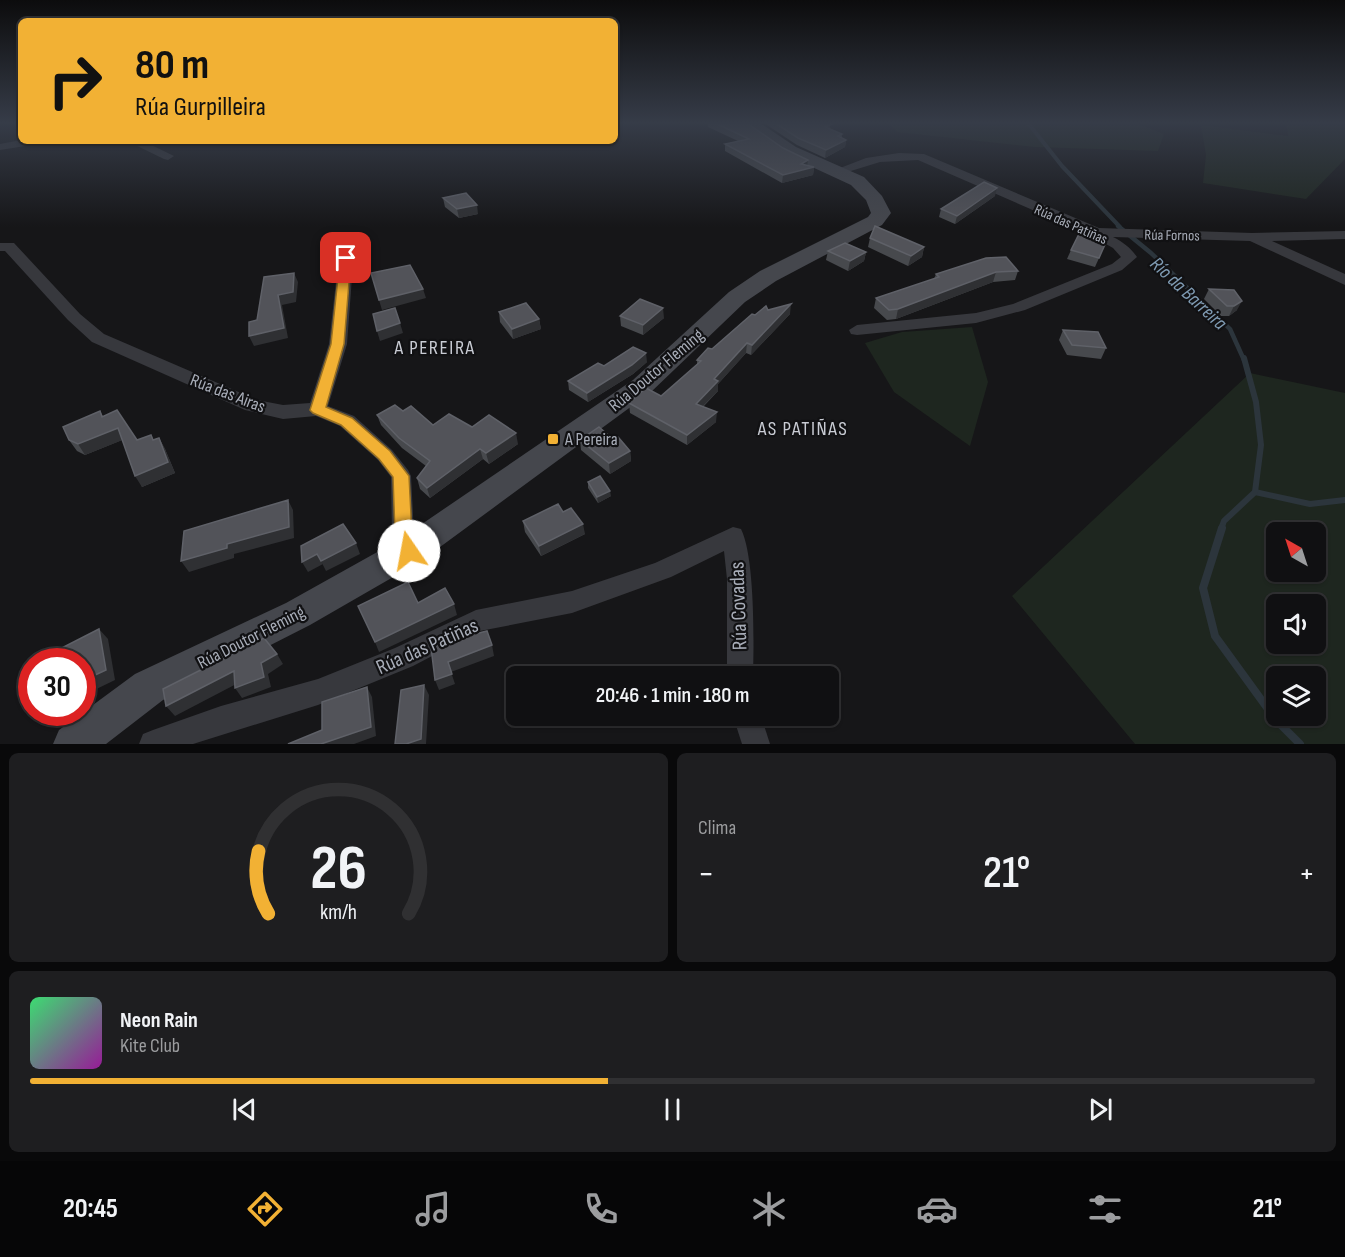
<!DOCTYPE html>
<html lang="es">
<meta charset="utf-8">
<style>
body{margin:0;font-family:"Sofia Sans Condensed",sans-serif;background:#1e1e20;color:#f1f3f6;height:100vh;display:flex;flex-direction:column;font-size:22px;white-space:nowrap}
*{box-sizing:border-box;margin:0}
p{font-size:20px;color:#9c9d9f}
.icon{flex:none;width:33px;height:33px;fill:none;stroke:currentColor;stroke-width:2;stroke-linecap:round;stroke-linejoin:round}
.map{position:relative;height:744px;overflow:hidden}
.details{display:flex;flex-direction:column;gap:9px;padding:9px;background:#09090a;flex:1}
.details>*{flex:none}
.banner{position:absolute;left:18px;top:18px;width:600px;height:126px;border-radius:9px;box-shadow:0 2px 4px #0004,0 0 0 2px #303032;background:#f2b134;color:#111;overflow:hidden}
.needle{width:39px;rotate:321deg}
.buttons{position:absolute;left:1266px;top:522px;display:grid;gap:12px}
.buttons a{display:grid;place-items:center;width:60px;height:60px;border-radius:9px;background:#101012;box-shadow:0 2px 4px #0004,0 0 0 2px #303032;font-size:30px}
.speed{position:absolute;left:18px;top:648px;display:flex;gap:12px;font-size:30px;font-weight:700;text-align:center}
.speed>*{display:grid;place-content:center;width:78px;height:78px;border-radius:50%;background:#101012;box-shadow:0 2px 4px #0004,0 0 0 2px #303032;line-height:1}
.speed .limit{border:9px solid #d22;background:#fff;color:#111}
.pin{position:absolute;display:grid;place-items:center;width:51px;height:51px;color:#fff;margin:-26px;border-radius:12px;box-shadow:0 3px 9px #0006}
.me{position:absolute;width:66px;margin:-33px;rotate:348deg;stroke-linejoin:round;filter:drop-shadow(0 0 4px #0008)}
.turn{display:flex;align-items:center;gap:21px;height:126px;padding:0 18px;font-size:27px}
.turn .icon{width:78px;height:78px;stroke-width:2.5}
.turn b{display:block;font-size:42px;line-height:51px}
.big{font-size:45px;font-weight:600;line-height:1.1}
.details .card{flex:1;display:flex;flex-direction:column;justify-content:center;gap:9px;min-width:0;padding:0 21px;border-radius:9px;background:#1e1e20}
.details .dial{align-items:center;gap:0}
.dial svg{height:156px;overflow:visible;fill:none;stroke:#303032;stroke-width:7;stroke-linecap:round;text-anchor:middle}
.dial text{fill:#f1f3f6;stroke:none}
.song{display:flex;align-items:center;gap:18px}
.cover{width:72px;height:72px;border-radius:9px;background:linear-gradient(135deg,hsl(140 70% 55%),hsl(300 70% 35%))}
.played{height:6px;border-radius:3px;background:linear-gradient(90deg,#f2b134 45%,#303032 45%)}
.keys{display:flex;justify-content:space-around;direction:ltr}
.heat{display:flex;justify-content:space-between;align-items:center;font-size:33px;direction:ltr}
.details .tiles{flex:1;display:grid;gap:9px;grid-template-columns:1fr 1fr}
.card:last-child{grid-column:span 2}
.trip{position:absolute;left:506px;top:666px;width:333px;height:60px;border-radius:9px;background:#101012;box-shadow:0 2px 4px #0004,0 0 0 2px #303032;font-weight:600;line-height:60px;text-align:center}
.tab-bar{display:flex;height:96px;justify-content:space-around;align-items:center;background:#060607;color:#9c9d9f}
.tab-bar .icon{width:42px;height:42px}
.tab-bar .active{color:#f2b134}
.tab-bar b{font-size:27px;color:#f1f3f6}
.map>svg:first-child{display:block}
.green{fill:#1e261f;fill-rule:evenodd}
.lines{fill:none;stroke-linecap:round;stroke-linejoin:round}
.stream-far3{stroke:#2c353c;stroke-width:4}
.stream-far2{stroke:#2c353c;stroke-width:4.5}
.stream-far1{stroke:#2c353c;stroke-width:6}
.stream{stroke:#2c353c;stroke-width:8}
.minor{fill:#37383d;fill-rule:evenodd}
.secondary{fill:#45474d;fill-rule:evenodd}
.wall{fill:#47494d}
.shaded-wall{fill:#2f3033}
.building{fill:#525359;stroke:#5f6168;stroke-width:1.5}
.route{fill:#f2b134;stroke:#9d7322;stroke-width:1.5}
.poi-dot{fill:#f2b134;stroke:#111113;stroke-width:2}
.labels{text-anchor:middle;stroke-width:4.5;stroke-linejoin:round;paint-order:stroke}
.far-street-label{font-size:15px;fill:#a8adb8;stroke:#111113}
.street-label{font-size:18px;fill:#a8adb8;stroke:#111113}
.poi-label{font-size:18px;fill:#a8adb8;stroke:#111113;text-anchor:start}
.water-label{font-size:20px;font-style:italic;fill:#7f9bb3;stroke:#111113}
.neighbourhood-label{font-size:20px;letter-spacing:1.5px;fill:#c9ccd4;stroke:#111113}
.near-street-label{font-size:21px;fill:#a8adb8;stroke:#111113}
</style>
<div class="map">
<svg width="1345" height="744" viewBox="0 0 1345 744">
<rect width="100%" height="100%" fill="#161618"/>
<g class="green">
<path d="M889,123H1136L1164,134L1158,151L1035,147L897,132Z"/>
<path d="M1286,123H1345V159L1306,199L1203,183L1206,155L1201,125L1288,136Z"/>
<path d="M972,327L988,382L970,446L894,392L865,343L902,332Z"/>
<path d="M1250,373L1345,393V744H1135L1012,596ZM1276,532H1316V572H1276ZM1276,604H1316V644H1276ZM1276,676H1316V716H1276Z"/>
</g>
<g class="lines">
<path class="stream-far3" d="M1028,123L1062,166L1120,227"/>
<path class="stream-far2" d="M1118,226L1151,253L1230,329L1244,360"/>
<g class="stream-far1">
<path d="M1255,492L1310,504L1345,500"/>
<path d="M1221,529L1224,521L1255,492L1261,445L1256,402L1244,358"/>
</g>
<path class="stream" d="M1222,528L1203,588L1215,636L1276,720L1300,744"/>
<g class="minor">
<path d="M21,140L44,141L38,144L0,150V144Z"/>
<path d="M127,141H143L174,156L168,160L164,159Z"/>
<path d="M899,153L924,154L1099,228L1252,233L1345,231V239L1272,241L1345,274V285L1250,241L1113,237C1123,242 1131,248 1137,257L1122,270L1025,310L976,323L857,335L851,334L849,330L857,325L976,313L1013,304L1112,264L1121,257L1113,248L1088,234L918,160L880,162L841,174L835,170L866,158Z"/>
<path d="M348,233L355,237L347,344L328,406L354,416L392,450L408,470L411,476L414,534L421,551L417,558L409,561L401,558L392,534L391,477L378,460L340,426L316,416L283,419L245,410L92,342L68,320L5,251H0V243H14L80,314L104,334L257,400L283,405L310,403L329,344L341,237Z"/>
<path d="M733,527L741,529C755,557 754,643 753,676H727V579L724,551L671,577L572,613L480,631L413,666L318,705L193,744H139L143,734L153,730L221,706L318,679L395,648L476,610L572,591L655,563Z"/>
<path d="M733,716H761L770,744H742Z"/>
</g>
<path class="secondary" d="M741,123H760L796,147L864,177L882,196L891,213L882,225L776,281L745,302L651,392L421,561L310,625L163,700L106,744H53L59,730L135,674L286,603L397,541L633,380L729,292L760,271L868,217L871,213L866,200L851,185L784,154Z"/>
</g>
<g class="wall">
<path d="M708,123H747L808,165L814,167L813,175L782,183L725,151V144L738,141L708,127Z"/>
<path d="M764,123H828L831,129L842,134V138L846,140L845,147L825,158L797,145Z"/>
<path d="M995,196L955,224L939,217L941,209Z"/>
<path d="M443,198L478,214L459,218L445,207Z"/>
<path d="M1095,236L1107,240L1095,267L1067,259L1071,250Z"/>
<path d="M870,238L924,247L922,257L908,266L868,247Z"/>
<path d="M828,251L866,252L864,261L848,271L826,260Z"/>
<path d="M1018,271L1015,280L993,282L896,319L887,320L874,308L876,298L934,279L936,274Z"/>
<path d="M1209,289L1234,290L1237,310L1229,316H1221L1204,299Z"/>
<path d="M768,310L790,314L751,355L746,353L718,384V391L703,407L716,422L687,445L630,413L629,403L661,396L697,365V360L712,349L755,315Z"/>
<path d="M499,312L539,319L541,329L513,339L500,322Z"/>
<path d="M620,316L664,318L643,335L621,326Z"/>
<path d="M1063,330L1106,348L1101,359L1067,355L1059,340Z"/>
<path d="M647,362L633,374L588,402L569,390L568,381L604,366Z"/>
<path d="M100,411L103,416L137,440H154L159,438L165,449L175,473L142,487L122,440L85,455L77,451L69,440Z"/>
<path d="M403,411L433,425L472,427L518,444L489,464L483,459L430,498L420,489L417,478L426,466L402,448L381,425L377,415Z"/>
<path d="M613,439L630,451L631,461L610,474L581,450L580,440Z"/>
<path d="M588,482L611,496L598,503L588,488Z"/>
<path d="M563,512L585,534L541,556L525,532L523,521Z"/>
</g>
<g class="shaded-wall">
<path d="M846,140L845,147L825,158L826,150Z"/>
<path d="M808,160L807,167H814L813,175L782,183L783,175Z"/>
<path d="M997,188L995,196L955,224L957,216Z"/>
<path d="M477,205L478,214L459,218L457,209Z"/>
<path d="M924,247L922,257L908,266L911,256Z"/>
<path d="M866,252L864,261L848,271L850,261Z"/>
<path d="M996,272L993,282L896,319L898,309Z"/>
<path d="M294,273L298,282L296,302L282,305L288,338L254,346L249,336Z"/>
<path d="M423,289L426,298L382,310L379,300Z"/>
<path d="M1242,301L1237,310L1229,316L1234,306Z"/>
<path d="M791,304L790,314L751,355L752,345Z"/>
<path d="M663,308L664,318L643,335V325Z"/>
<path d="M539,319L541,329L513,339L512,329Z"/>
<path d="M400,323L403,333L380,341L377,331Z"/>
<path d="M747,343L746,353L718,384V391L695,414L696,404L714,379Z"/>
<path d="M646,353L647,362L633,374L588,402L587,393Z"/>
<path d="M717,412L716,422L687,445V435Z"/>
<path d="M118,428L125,439L85,455L78,444Z"/>
<path d="M516,433L518,444L489,464L486,453Z"/>
<path d="M159,438L165,449L175,473L142,487L135,476Z"/>
<path d="M480,449L483,459L430,498L427,488Z"/>
<path d="M630,451L631,461L610,474L609,463Z"/>
<path d="M610,491L611,496L598,503L597,497Z"/>
<path d="M288,500L293,510L294,538L234,554V558L189,572L181,561L227,544Z"/>
<path d="M583,524L585,534L541,556L539,546Z"/>
<path d="M356,543L360,554L326,571L321,561Z"/>
<path d="M317,554L323,564L308,572L302,562Z"/>
<path d="M454,604L457,615L379,652L375,642Z"/>
<path d="M99,629L108,639L115,680L82,696V681Z"/>
<path d="M492,645L494,656L451,672L455,684L439,690L435,680L448,662Z"/>
<path d="M277,654L283,664L268,674L271,687L242,698L235,688L261,663Z"/>
<path d="M234,671L242,681L175,716L166,706Z"/>
<path d="M424,685L429,695L426,744H406Z"/>
<path d="M367,687L372,697L376,736L354,744H321Z"/>
</g>
<g class="building">
<path d="M715,123H747L783,148L808,160L801,164L814,167L783,175L725,144L749,139Z"/>
<path d="M775,123H828L832,124L825,127L842,134L838,136L846,140L826,150L798,138Z"/>
<path d="M984,182L997,188L957,216L941,209Z"/>
<path d="M466,193L477,205L457,209L443,198Z"/>
<path d="M875,226L924,247L911,256L870,238Z"/>
<path d="M1081,230L1096,234L1095,236L1107,240L1099,258L1071,250Z"/>
<path d="M845,243L866,252L850,261L828,251Z"/>
<path d="M1006,257L1018,271L996,272L898,309L889,310L876,298L939,277L936,274L986,258Z"/>
<path d="M410,265L423,289L379,300L371,273Z"/>
<path d="M294,273L293,292L278,295L284,328L249,336V322L257,320L264,277Z"/>
<path d="M1209,289L1234,290L1242,301L1234,306H1227Z"/>
<path d="M640,299L663,308L643,325L620,316Z"/>
<path d="M526,303L539,319L512,329L499,312Z"/>
<path d="M791,304L752,345L747,343L714,379L718,381L696,404L717,412L687,435L629,403L646,388L661,396L701,361L697,360L708,348L712,349L752,314L755,315L766,306L768,310Z"/>
<path d="M395,308L400,323L377,331L373,314Z"/>
<path d="M1063,330L1098,332L1106,348L1072,345Z"/>
<path d="M633,347L646,353L632,365L587,393L568,381L598,363L604,366Z"/>
<path d="M395,405L403,411L411,406L433,425L449,414L472,427L489,415L516,433L486,453L480,449L427,488L417,478L430,461L399,438L377,415Z"/>
<path d="M117,410L137,440L151,435L153,440L159,438L168,462L135,476L118,428L78,444L69,440L63,427L100,411L102,417Z"/>
<path d="M599,427L613,439L618,437L630,451L609,463L580,440Z"/>
<path d="M600,476L610,491L597,497L588,482Z"/>
<path d="M288,500L289,527L227,544V548L181,561L184,531Z"/>
<path d="M558,504L563,512L571,508L583,524L539,546L523,521Z"/>
<path d="M343,524L356,543L321,561L317,554L302,562L301,546Z"/>
<path d="M408,582L418,603L445,588L454,604L375,642L358,606Z"/>
<path d="M99,629L106,670L82,681V662H47L48,655Z"/>
<path d="M467,629V636L487,631L492,645L448,662L452,674L435,680L431,647Z"/>
<path d="M264,638L277,654L261,663L264,677L235,688L234,671L166,706L163,689Z"/>
<path d="M424,685L421,739L406,744H395L401,690Z"/>
<path d="M367,687L371,727L321,744H288L322,730V702Z"/>
</g>
<linearGradient id="sky" x2="0" y2="1"><stop stop-color="#0c0c0d"/><stop offset="0.54" stop-color="#363c48"/><stop offset="1" stop-color="#363c48" stop-opacity="0"/></linearGradient>
<rect width="1345" height="227" fill="url(#sky)"/>
<path class="route" d="M346,255L351,258L344,344L326,407L352,418L390,451L406,472L409,476L412,534L418,551L415,556L409,558L403,556L395,534L393,477L379,459L341,425L313,413L310,410L331,344L340,258Z"/>
<rect class="poi-dot" x="547" y="433" width="12" height="12" rx="3"/>
<g class="labels">
<g class="far-street-label">
<text transform="translate(1071 224) rotate(24)" y="5">Rúa das Patiñas</text>
<text transform="translate(1172 235) rotate(1)" y="5">Rúa Fornos</text>
</g>
<g class="street-label">
<text transform="translate(656 370) rotate(-40)" y="6">Rúa Doutor Fleming</text>
<text transform="translate(228 393) rotate(21)" y="6">Rúa das Airas</text>
<text transform="translate(251 637) rotate(-27)" y="6">Rúa Doutor Fleming</text>
</g>
<g class="poi-label">
<text x="565" y="445">A Pereira</text>
</g>
<g class="water-label">
<text transform="translate(1189 293) rotate(43)" y="7">Río da Barreira</text>
</g>
<g class="neighbourhood-label">
<text x="435" y="354">A PEREIRA</text>
<text x="803" y="435">AS PATIÑAS</text>
</g>
<g class="near-street-label">
<text transform="translate(738 606) rotate(-92)" y="7">Rúa Covadas</text>
<text transform="translate(427 646) rotate(-24)" y="7">Rúa das Patiñas</text>
</g>
</g>
</svg>
<div class="buttons">
<a><svg class="needle" viewBox="-14 -14 28 28"><path d="M0-13l5 13h-10z" fill="#e53935"/><path d="M0 13l5-13h-10z" fill="#9c9d9f"/></svg></a>
<a><svg class="icon" aria-label="sound" viewBox="0 0 24 24"><path d="M4 9h4l5-4v14l-5-4H4zM17 9q2 3 0 6"/></svg></a>
<a><svg class="icon" aria-label="layers" viewBox="0 0 24 24"><path d="M12 4l9 5-9 5-9-5zM3 14l9 5 9-5"/></svg></a>
</div>
<div class="speed"><div class="limit">30</div></div>
<div class="pin" style="left:346px;top:258px;background:#d93025"><svg class="icon" aria-label="arrive" viewBox="0 0 24 24"><path d="M6 21V4h12l-3 4 3 4H6"/></svg></div>
<svg class="me" style="left:409px;top:551px" viewBox="-20 -20 40 40"><circle r="19" fill="#fff"/><path d="M0-13L10 11 0 6-10 11z" fill="#f2b134"/></svg>
<div class="trip">20:46 · 1 min · 180 m</div>
<div class="banner">
<div class="turn"><svg class="icon" aria-label="right" viewBox="0 0 24 24"><path d="M7 20v-9h11M14 6l5 5-5 5"/></svg><div><b>80 m</b>Rúa Gurpilleira</div></div>
</div>
</div>
<section class="details">
<div class="tiles">
<div class="card dial"><svg viewBox="0 0 100 80">
<path d="M14 69A42 42 0 1 1 86 69"/>
<path d="M14 69A42 42 0 0 1 9 37" stroke="#f2b134"/>
<text x="50" y="56" font-size="32" font-weight="700">26</text>
<text x="50" y="72" font-size="11">km/h</text>
</svg></div>
<div class="card"><p>Clima</p>
<div class="heat"><a>−</a><b class="big">21°</b><a>+</a></div>
</div>
<div class="card">
<div class="song"><i class="cover"></i><div><b>Neon Rain</b><p>Kite Club</p></div></div>
<div class="played"></div>
<div class="keys"><svg class="icon" aria-label="previous" viewBox="0 0 24 24"><path d="M18 5L8 12l10 7zM5 5v14"/></svg><svg class="icon" aria-label="pause" viewBox="0 0 24 24"><path d="M8 5v14M16 5v14"/></svg><svg class="icon" aria-label="next" viewBox="0 0 24 24"><path d="M6 5l10 7-10 7zM19 5v14"/></svg></div>
</div>
</div>
</section>
<nav class="tab-bar">
<b>20:45</b>
<svg class="icon active" aria-label="directions" viewBox="0 0 24 24"><path d="M12 3l9 9-9 9-9-9zM9 14v-3h6M13 9l2 2-2 2"/></svg>
<svg class="icon" aria-label="music" viewBox="0 0 24 24"><path d="M9 18V5l10-2v13"/><circle cx="6" cy="18" r="3"/><circle cx="16" cy="16" r="3"/></svg>
<svg class="icon" aria-label="phone" viewBox="0 0 24 24"><path d="M5 4h4l2 5-3 2q2 4 5 5l2-3 5 2v4C11 20 4 13 5 4z"/></svg>
<svg class="icon" aria-label="climate" viewBox="0 0 24 24"><path d="M12 3v18M4 7l16 10M4 17L20 7"/></svg>
<svg class="icon" aria-label="car" viewBox="0 0 24 24"><path d="M5 17H2v-5l4-1 3-4h7l3 4 3 1v5h-3M9 17h6M6 11h13"/><circle cx="7" cy="17" r="2"/><circle cx="17" cy="17" r="2"/></svg>
<svg class="icon" aria-label="filters" viewBox="0 0 24 24"><path d="M4 7h16M4 17h16"/><circle cx="9" cy="7" r="2"/><circle cx="15" cy="17" r="2"/></svg>
<b>21°</b>
</nav>
